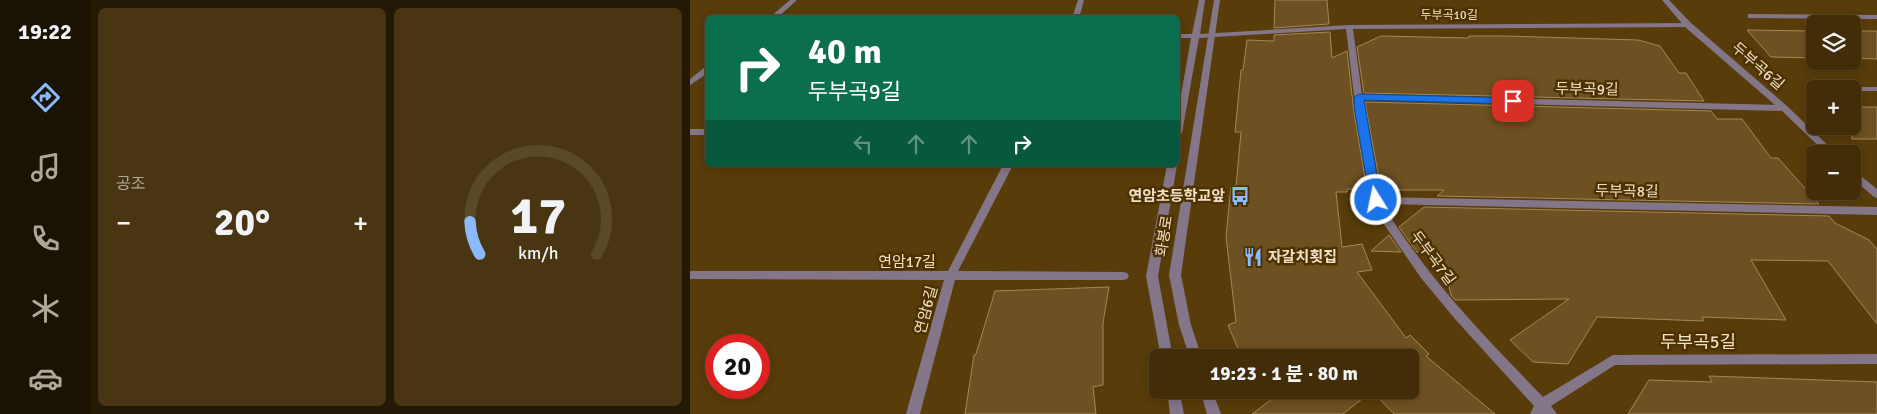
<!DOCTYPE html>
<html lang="ko">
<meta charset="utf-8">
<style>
body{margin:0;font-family:Signika,"Noto Sans KR",sans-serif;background:#493512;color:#f1f3f6;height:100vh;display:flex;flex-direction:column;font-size:19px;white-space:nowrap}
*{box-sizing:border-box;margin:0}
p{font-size:16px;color:#aea89c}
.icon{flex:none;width:28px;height:28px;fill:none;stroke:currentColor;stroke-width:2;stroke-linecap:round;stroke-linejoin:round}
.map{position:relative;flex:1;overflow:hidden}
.drawer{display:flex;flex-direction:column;gap:8px;padding:8px;background:#241904;width:600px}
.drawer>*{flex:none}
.top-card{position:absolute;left:15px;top:15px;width:475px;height:152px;border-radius:8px;box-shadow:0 2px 8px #0003,0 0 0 1px #5a4929;background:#0b6e4f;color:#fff;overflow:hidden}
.controls{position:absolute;left:1116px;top:15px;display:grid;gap:10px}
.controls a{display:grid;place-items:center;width:55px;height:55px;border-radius:8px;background:#422d08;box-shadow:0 2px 8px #0003,0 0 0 1px #5a4929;font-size:25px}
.speed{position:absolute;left:15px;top:334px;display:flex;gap:10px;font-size:25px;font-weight:700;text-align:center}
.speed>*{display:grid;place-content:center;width:65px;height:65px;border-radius:50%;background:#422d08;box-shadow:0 2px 8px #0003,0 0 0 1px #5a4929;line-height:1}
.speed .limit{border:8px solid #d22;background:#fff;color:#111}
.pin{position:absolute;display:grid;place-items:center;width:42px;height:42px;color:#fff;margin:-21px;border-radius:10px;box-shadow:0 2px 8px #0006}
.me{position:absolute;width:55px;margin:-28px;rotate:350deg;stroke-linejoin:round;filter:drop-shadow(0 0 4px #0008)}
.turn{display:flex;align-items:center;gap:18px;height:105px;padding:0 20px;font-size:22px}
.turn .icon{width:65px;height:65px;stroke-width:2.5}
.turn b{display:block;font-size:35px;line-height:42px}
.lanes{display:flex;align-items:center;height:48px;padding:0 20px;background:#0003;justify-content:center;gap:25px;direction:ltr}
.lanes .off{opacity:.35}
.big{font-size:38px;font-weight:700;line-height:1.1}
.drawer .card{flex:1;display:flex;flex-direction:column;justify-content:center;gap:8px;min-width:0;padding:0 18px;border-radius:8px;background:#493512}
.drawer .dial{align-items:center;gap:0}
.dial svg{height:130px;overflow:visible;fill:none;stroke:#5a4929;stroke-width:7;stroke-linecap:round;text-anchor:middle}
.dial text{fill:#f1f3f6;stroke:none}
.heat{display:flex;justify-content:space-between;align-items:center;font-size:28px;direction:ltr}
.drawer .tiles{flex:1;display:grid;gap:8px;grid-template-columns:repeat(2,1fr)}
.trip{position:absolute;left:459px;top:349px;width:270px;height:50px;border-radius:8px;background:#422d08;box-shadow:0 2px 8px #0003,0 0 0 1px #5a4929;font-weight:700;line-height:50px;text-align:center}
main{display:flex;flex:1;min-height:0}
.menu{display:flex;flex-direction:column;width:90px;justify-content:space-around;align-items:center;background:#1a1203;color:#aea89c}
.menu .icon{width:35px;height:35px}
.menu .selected{color:#8bbafc}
.menu b{font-size:22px;color:#f1f3f6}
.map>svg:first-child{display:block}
.building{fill:#6d5122;stroke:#a58758}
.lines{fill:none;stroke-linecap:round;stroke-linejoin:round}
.service{fill:#847689;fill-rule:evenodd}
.minor{fill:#847689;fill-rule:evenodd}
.tertiary{fill:#847689;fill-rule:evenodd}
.route{fill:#1a73e8;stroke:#114b97}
.labels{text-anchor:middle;stroke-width:5;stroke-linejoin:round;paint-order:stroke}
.far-street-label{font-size:12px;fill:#f1e0c8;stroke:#4d3200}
.street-label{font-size:15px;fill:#f1e0c8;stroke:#4d3200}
.poi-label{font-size:15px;font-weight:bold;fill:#f1e0c8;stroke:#4d3200;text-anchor:end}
.near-street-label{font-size:18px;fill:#f1e0c8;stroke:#4d3200}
</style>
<main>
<nav class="menu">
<b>19:22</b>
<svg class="icon selected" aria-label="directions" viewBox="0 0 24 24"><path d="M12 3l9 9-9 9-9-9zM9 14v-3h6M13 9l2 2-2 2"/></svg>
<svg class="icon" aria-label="music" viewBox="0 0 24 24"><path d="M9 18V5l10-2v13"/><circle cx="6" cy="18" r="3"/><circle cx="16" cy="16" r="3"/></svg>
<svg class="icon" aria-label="phone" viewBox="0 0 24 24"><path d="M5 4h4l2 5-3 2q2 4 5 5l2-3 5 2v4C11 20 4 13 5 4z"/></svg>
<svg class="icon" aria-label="climate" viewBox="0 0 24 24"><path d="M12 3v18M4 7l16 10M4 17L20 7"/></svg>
<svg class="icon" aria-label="car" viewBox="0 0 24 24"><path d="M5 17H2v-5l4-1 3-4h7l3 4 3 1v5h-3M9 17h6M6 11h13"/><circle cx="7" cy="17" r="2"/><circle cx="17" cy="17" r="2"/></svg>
</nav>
<section class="drawer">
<div class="tiles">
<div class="card"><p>공조</p>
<div class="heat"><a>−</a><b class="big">20°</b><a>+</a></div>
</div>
<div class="card dial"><svg viewBox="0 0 100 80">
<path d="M14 69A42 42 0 1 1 86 69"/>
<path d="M14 69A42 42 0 0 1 8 49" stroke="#8bbafc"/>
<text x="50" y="56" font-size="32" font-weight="700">17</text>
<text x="50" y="72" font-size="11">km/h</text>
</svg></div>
</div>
</section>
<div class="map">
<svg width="1187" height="414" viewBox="0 0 1187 414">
<rect width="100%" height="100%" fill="#583c0a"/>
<g class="building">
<path d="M585,0H637L639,24L584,28Z"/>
<path d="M1057,30L1125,31V58L1081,57Z"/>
<path d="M1162,31H1187V59L1162,58Z"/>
<path d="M640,32L642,58L657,51L664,112L677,190L657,189V192H646L652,247L672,244L682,270L667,272L716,338L720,335L739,354L736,356L805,414H704L682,391L653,414H562L594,390H720V358H552L538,325L546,322L536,237L541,186H546L551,132H545L551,70H553L557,40L584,41V35Z"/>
<path d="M691,36L779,38V36H816L948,40L970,46L989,73H996L1014,101L674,93L667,47Z"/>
<path d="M675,102L1021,111L1027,119H1052L1081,158H1088L1129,204L747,196L754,190H691Z"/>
<rect x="1162" y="107" width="25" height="32"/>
<path d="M734,207L1139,216L1145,223L1179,240L1187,249V324L1138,261L1061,260L1096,320L1012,317L1014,321L907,317L878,364L843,362L820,340L879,299L765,300L761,295L751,253L727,252L709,227Z"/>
<path d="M699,235L711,252L681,251Z"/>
<path d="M419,287L413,323V385L403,387L406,414H275L284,355L286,354L305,291Z"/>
<path d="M1019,376L1187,382V414H938L959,380L1022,382Z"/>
</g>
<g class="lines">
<g class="service">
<path d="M100,0H107L87,18H79Z"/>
<path d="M388,0H394L389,18H382Z"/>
<path d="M509,0H515L510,34L659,25L1001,23V27H998L663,29L672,95L1094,105L1098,108L1094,111L673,100L690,197L1187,207V215L693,204C702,221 713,236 724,251C762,304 808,350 853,397L923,355L1187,354V364L925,365L861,406L867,414H840L844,406L765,319L731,278L691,220L681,200L666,112L656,29L509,38L492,133L488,136V112L501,38H488V34H502Z"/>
<path d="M1058,14L1187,15V19L1061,18H1058Z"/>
<path d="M15,67H18V73L0,85V79Z"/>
<path d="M1148,87H1187V91H1162V89H1147Z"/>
<rect x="0" y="129" width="18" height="6"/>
<path d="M313,165H323L268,271L433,272L437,273L439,276L437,279L433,280H265L230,414H216L254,280L0,279V271H258Z"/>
<path d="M477,165H487L468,276L483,358H471L456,276Z"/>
<path d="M477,390H489L494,414H480Z"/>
</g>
<g class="minor">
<path d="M972,0H979L1001,23L1097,106L1147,154H1137L1091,110L995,27Z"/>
<path d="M1162,169L1187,189V198L1184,197L1162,178Z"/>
</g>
<g class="tertiary">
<path d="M524,0H530L491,275L501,325L512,358H500L489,325L479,275Z"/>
<path d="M510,390H522L531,414H517Z"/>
</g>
</g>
<path class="route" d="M669,94L823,98L828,101L823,104L674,100L691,200L686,204L680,200L665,112L664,97Z"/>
<defs>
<g id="bus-bare" transform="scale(1.5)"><path d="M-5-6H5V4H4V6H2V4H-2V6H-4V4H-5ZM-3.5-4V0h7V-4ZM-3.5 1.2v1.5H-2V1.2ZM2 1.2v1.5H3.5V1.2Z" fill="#8bbafc" stroke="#4d3200" stroke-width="2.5" paint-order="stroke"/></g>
<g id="restaurant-bare" transform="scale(1.5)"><path d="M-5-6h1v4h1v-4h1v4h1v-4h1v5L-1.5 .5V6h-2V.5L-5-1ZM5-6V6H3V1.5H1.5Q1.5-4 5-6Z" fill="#8bbafc" stroke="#4d3200" stroke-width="2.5" paint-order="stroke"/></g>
</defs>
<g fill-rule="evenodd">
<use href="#bus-bare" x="550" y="196"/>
<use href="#restaurant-bare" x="563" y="257"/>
</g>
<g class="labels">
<g class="far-street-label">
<text x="759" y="19">두부곡10길</text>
</g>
<g class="street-label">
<text transform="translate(1068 66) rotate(41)" y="5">두부곡6길</text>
<text transform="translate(897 89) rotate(1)" y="5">두부곡9길</text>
<text transform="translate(937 191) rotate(1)" y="5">두부곡8길</text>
<text transform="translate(474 236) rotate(-81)" y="5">화봉로</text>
<text transform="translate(743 258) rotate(53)" y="5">두부곡7길</text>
<text x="217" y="267">연암17길</text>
<text transform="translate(236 310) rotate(-75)" y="5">연암6길</text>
</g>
<g class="poi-label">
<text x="535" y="201">연암초등학교앞</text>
<text x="578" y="262" text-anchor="start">자갈치횟집</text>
</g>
<g class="near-street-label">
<text x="1008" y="348">두부곡5길</text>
</g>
</g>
</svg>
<div class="controls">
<a><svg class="icon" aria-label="layers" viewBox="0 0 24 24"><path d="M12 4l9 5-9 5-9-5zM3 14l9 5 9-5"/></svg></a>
<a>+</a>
<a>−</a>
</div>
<div class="speed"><div class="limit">20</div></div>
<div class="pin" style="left:823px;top:101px;background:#d93025"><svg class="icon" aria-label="arrive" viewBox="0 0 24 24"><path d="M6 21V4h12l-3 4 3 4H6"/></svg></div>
<svg class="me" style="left:686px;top:200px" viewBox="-20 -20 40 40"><circle r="17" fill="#1a73e8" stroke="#fff" stroke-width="3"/><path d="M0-11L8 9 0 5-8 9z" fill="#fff"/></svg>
<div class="trip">19:23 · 1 분 · 80 m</div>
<div class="top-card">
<div class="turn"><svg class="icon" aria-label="right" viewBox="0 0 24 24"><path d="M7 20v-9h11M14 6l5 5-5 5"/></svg><div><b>40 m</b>두부곡9길</div></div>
<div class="lanes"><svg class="icon off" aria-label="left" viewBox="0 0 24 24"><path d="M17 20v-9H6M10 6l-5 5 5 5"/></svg><svg class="icon off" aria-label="ahead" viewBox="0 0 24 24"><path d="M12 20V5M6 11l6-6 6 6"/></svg><svg class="icon off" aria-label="ahead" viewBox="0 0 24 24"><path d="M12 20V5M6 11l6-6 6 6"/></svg><svg class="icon" aria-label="right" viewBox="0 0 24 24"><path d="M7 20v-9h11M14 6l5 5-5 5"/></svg></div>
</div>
</div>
</main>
